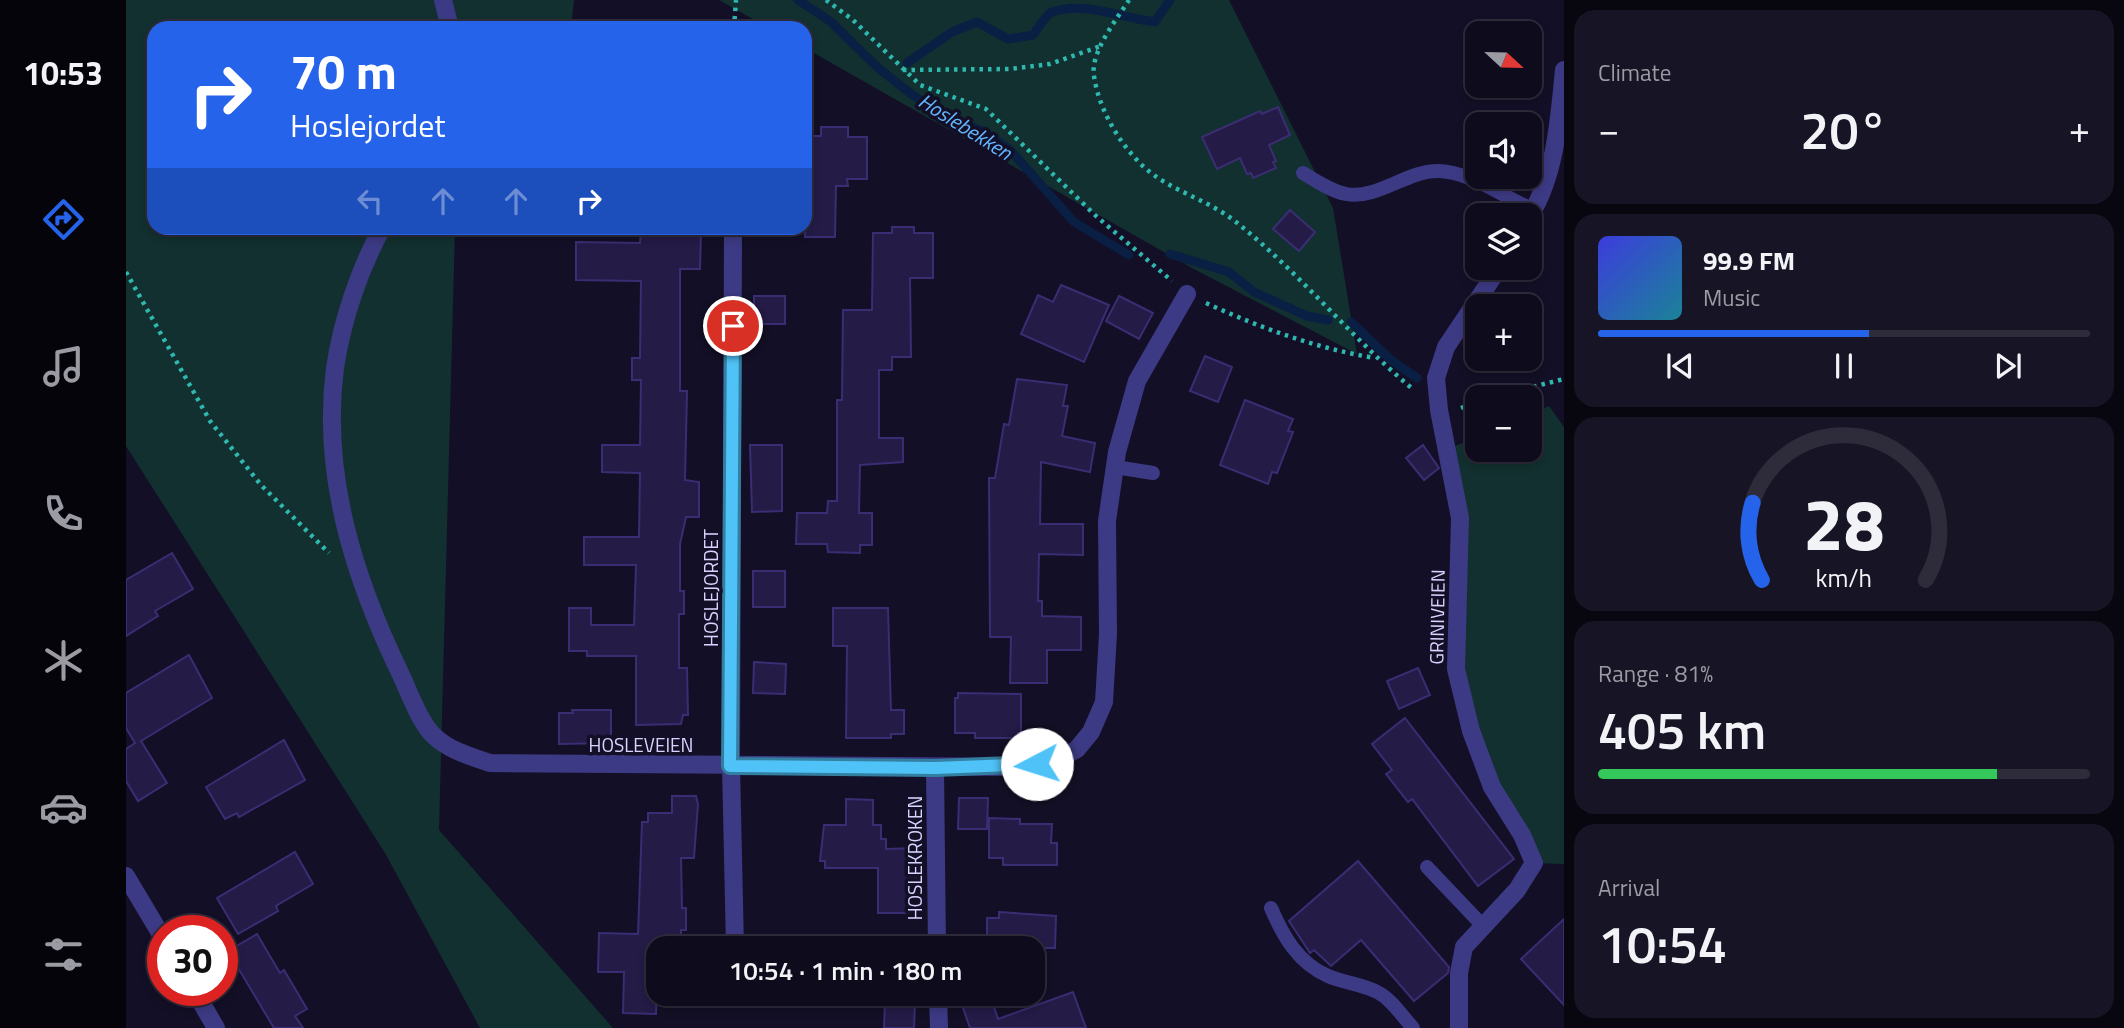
<!DOCTYPE html>
<meta charset="utf-8">
<style>
body{margin:0;font-family:"Titillium Web",sans-serif;background:#171425;color:#f1f3f6;height:100vh;display:flex;flex-direction:column;font-size:26px;white-space:nowrap}
*{box-sizing:border-box;margin:0}
p{font-size:23px;color:#9b9ba3}
.icon{flex:none;width:38px;height:38px;fill:none;stroke:currentColor;stroke-width:2;stroke-linecap:round;stroke-linejoin:round}
.map{position:relative;flex:1;overflow:hidden}
.details{display:flex;flex-direction:column;gap:10px;padding:10px;background:#08060f;width:560px}
.details>*{flex:none}
.banner{position:absolute;left:21px;top:21px;width:665px;height:214px;border-radius:21px;box-shadow:0 4px 10px #0003,0 0 0 2px #2e2b3b;background:#2563eb;color:#fff;overflow:hidden}
.needle{width:46px;rotate:112deg}
.buttons{position:absolute;left:1339px;top:21px;display:grid;gap:14px}
.buttons a{display:grid;place-items:center;width:77px;height:77px;border-radius:14px;background:#0e0b1c;box-shadow:0 4px 10px #0003,0 0 0 2px #2e2b3b;font-size:35px}
.speed{position:absolute;left:21px;top:915px;display:flex;gap:14px;font-size:35px;font-weight:700;text-align:center}
.speed>*{display:grid;place-content:center;width:91px;height:91px;border-radius:50%;background:#0e0b1c;box-shadow:0 4px 10px #0003,0 0 0 2px #2e2b3b;line-height:1}
.speed .limit{border:10px solid #d22;background:#fff;color:#111}
.pin{position:absolute;display:grid;place-items:center;width:60px;height:60px;color:#fff;margin:-30px;border:4px solid #fff;border-radius:50%;box-shadow:0 2px 7px #0007}
.me{position:absolute;width:77px;margin:-38px;rotate:265deg;stroke-linejoin:round;filter:drop-shadow(0 0 5px #0008)}
.turn{display:flex;align-items:center;gap:24px;height:147px;padding:0 28px;font-size:32px}
.turn .icon{width:91px;height:91px;stroke-width:2.5}
.turn b{display:block;font-size:49px;line-height:60px}
.lanes{display:flex;align-items:center;height:66px;padding:0 28px;background:#0003;justify-content:center;gap:35px;direction:ltr}
.lanes .off{opacity:.35}
.big{font-size:52px;font-weight:600;line-height:1.1}
.details .widget{flex:1;display:flex;flex-direction:column;justify-content:center;gap:10px;min-width:0;padding:0 24px;border-radius:21px;background:#171425}
.details .dial{align-items:center;gap:0}
.dial svg{height:182px;overflow:visible;fill:none;stroke:#2e2b3b;stroke-width:7;stroke-linecap:round;text-anchor:middle}
.dial text{fill:#f1f3f6;stroke:none}
.song{display:flex;align-items:center;gap:21px}
.cover{width:84px;height:84px;border-radius:10px;background:linear-gradient(135deg,hsl(240 70% 55%),hsl(190 70% 35%))}
.played{height:7px;border-radius:4px;background:linear-gradient(90deg,#2563eb 55%,#2e2b3b 55%)}
.keys{display:flex;justify-content:space-around;direction:ltr}
.heat{display:flex;justify-content:space-between;align-items:center;font-size:38px;direction:ltr}
.charge{height:10px;border-radius:5px;background:linear-gradient(90deg,#34c759 81%,#2e2b3b 0)}
.trip{position:absolute;left:520px;top:936px;width:399px;height:70px;border-radius:21px;background:#0e0b1c;box-shadow:0 4px 10px #0003,0 0 0 2px #2e2b3b;font-weight:600;line-height:70px;text-align:center}
main{display:flex;flex:1;min-height:0}
.dock{display:flex;flex-direction:column;width:126px;justify-content:space-around;align-items:center;background:#06040b;color:#9b9ba3}
.dock .icon{width:49px;height:49px}
.dock .current{color:#2563eb}
.dock b{font-size:32px;color:#f1f3f6}
.map>svg:first-child{display:block}
.green{fill:#12302f}
.lines{fill:none;stroke-linecap:round;stroke-linejoin:round}
.stream{stroke:#0a1f44;stroke-width:9}
.building{fill:#241b47;stroke:#3b2d73;stroke-width:2}
.path{stroke:#2fb8b0;stroke-width:4.5;stroke-dasharray:3.5 5;stroke-linecap:butt}
.service{stroke:#3d3a85;stroke-width:14}
.minor{stroke:#3d3a85;stroke-width:18}
.route-casing{stroke:#337fa1;stroke-width:18}
.route{stroke:#4fc3f7;stroke-width:12}
.labels{text-anchor:middle;stroke-width:7;stroke-linejoin:round;paint-order:stroke}
.street-label{font-size:19px;fill:#d9d4ff;stroke:#130f26}
.water-label{font-size:21px;font-style:italic;fill:#62b6ff;stroke:#130f26}
</style>
<main>
<nav class="dock">
<b>10:53</b>
<svg class="icon current" aria-label="directions" viewBox="0 0 24 24"><path d="M12 3l9 9-9 9-9-9zM9 14v-3h6M13 9l2 2-2 2"/></svg>
<svg class="icon" aria-label="music" viewBox="0 0 24 24"><path d="M9 18V5l10-2v13"/><circle cx="6" cy="18" r="3"/><circle cx="16" cy="16" r="3"/></svg>
<svg class="icon" aria-label="phone" viewBox="0 0 24 24"><path d="M5 4h4l2 5-3 2q2 4 5 5l2-3 5 2v4C11 20 4 13 5 4z"/></svg>
<svg class="icon" aria-label="climate" viewBox="0 0 24 24"><path d="M12 3v18M4 7l16 10M4 17L20 7"/></svg>
<svg class="icon" aria-label="car" viewBox="0 0 24 24"><path d="M5 17H2v-5l4-1 3-4h7l3 4 3 1v5h-3M9 17h6M6 11h13"/><circle cx="7" cy="17" r="2"/><circle cx="17" cy="17" r="2"/></svg>
<svg class="icon" aria-label="filters" viewBox="0 0 24 24"><path d="M4 7h16M4 17h16"/><circle cx="9" cy="7" r="2"/><circle cx="15" cy="17" r="2"/></svg>
</nav>
<div class="map">
<svg width="1438" height="1028" viewBox="0 0 1438 1028">
<rect width="100%" height="100%" fill="#130f26"/>
<g class="green">
<path d="M0,0H448L445,28H28V228H329L313,830L487,1028H354L259,853L0,446Z"/>
<path d="M593,0H1103L1207,208L1231,354L1066,268L679,48V28H643Z"/>
<path d="M1423,406L1438,427V864L1408,863L1366,787L1330,669L1334,518L1322,449L1351,437V450H1404V414Z"/>
</g>
<g class="lines">
<g class="stream">
<path d="M672,0L704,21L751,67L784,93L813,113L858,132L884,150L948,222L1003,255"/>
<path d="M781,63L826,32L851,22L882,39L907,35C912,28 918,18 924,13C957,0 995,18 1029,22L1044,0"/>
<path d="M1044,254L1103,272L1128,292L1181,316L1202,320"/>
<path d="M1225,322L1265,360L1291,378"/>
</g>
</g>
<g class="building">
<path d="M1152,107L1164,135L1143,145L1150,161L1147,162L1150,168L1127,178L1125,173L1121,174L1114,158L1091,169L1076,137L1134,111L1136,114Z"/>
<path d="M695,127H722V137H741V179H721L722,186H710L709,237H679V136H695Z"/>
<path d="M1164,210L1189,232L1173,251L1147,229Z"/>
<path d="M766,227H788V233H807V278H784L785,357H766V370H753V438H777V462L734,465L733,513H746V545H734V553L702,552L701,544H670L671,513H701L702,501H711V400H716L717,310H746L747,233H766Z"/>
<path d="M518,228H558V231H575L574,269H554V391H561L559,480L573,482V517H560L554,544V591H558V614H553V668H561L562,715H557L555,724L510,725V656H461V651H443V608H465V625H508L510,565H458V537H513L514,473L476,472V445H514L515,380H506V358H514L515,281L450,280V242L514,243L515,231H518Z"/>
<path d="M935,285L983,305L958,362L895,334L912,295L927,302Z"/>
<rect x="628" y="296" width="31" height="28"/>
<path d="M993,296L1027,313L1013,339L980,321Z"/>
<path d="M1079,356L1106,367L1092,402L1064,391Z"/>
<path d="M891,379L941,385L937,406H942L936,436L969,443L964,472L915,462L914,524H957V555L913,554L912,601H916V616L955,617V650H921V683H884L885,637H864L863,478H869L878,424L883,425Z"/>
<path d="M1119,400L1167,419L1162,431L1167,432L1151,473L1146,472L1142,484L1094,465Z"/>
<path d="M624,445H656V511L626,512Z"/>
<path d="M1297,445L1313,468L1298,480L1280,458Z"/>
<path d="M46,553L67,589L29,611L32,616L0,636V580Z"/>
<rect x="627" y="571" width="32" height="36"/>
<path d="M707,608H762L765,710H778V734H765V738H720L721,646H707Z"/>
<path d="M63,655L86,698L15,741L41,783L12,801L0,781V749L9,743L0,728V693Z"/>
<path d="M628,662L660,664L659,694L627,693Z"/>
<path d="M1292,668L1304,695L1273,709L1261,681Z"/>
<path d="M832,693L895,694V733H892V738H849V733H829V698H832Z"/>
<path d="M446,710H485V743L433,744V713H447Z"/>
<path d="M1279,718L1388,859L1352,886L1286,799L1282,802L1260,774L1266,770L1246,744Z"/>
<path d="M158,740L179,780L113,817L111,813L99,819L80,787Z"/>
<path d="M546,796H570L572,804L568,858H555L556,908H560V930H555V948H532L530,1014L497,1013L498,972H472L473,933L512,934L516,822H522V813H546Z"/>
<path d="M833,798H862L861,829H832Z"/>
<path d="M720,799L747,800V825H755V839H760V849L790,848V879H782V913H752V868H699V861H694L698,825H720Z"/>
<path d="M863,818L894,819V824H926L925,843H931V865H877V858H863Z"/>
<path d="M169,852L187,884L150,906L152,911L112,934L91,898Z"/>
<path d="M1232,861L1323,967L1322,973L1288,1001L1235,940L1205,966L1188,950L1184,953L1182,950L1163,921Z"/>
<path d="M873,912L930,916L929,948H861V918H873Z"/>
<path d="M1438,919V1005L1395,959Z"/>
<path d="M131,934L154,973L158,970L181,1009L169,1016L177,1028H148L102,951Z"/>
<path d="M947,992L960,1028H844L836,1005L864,995L872,1019Z"/>
<path d="M759,1002H789L788,1028H758Z"/>
</g>
<g class="lines">
<g class="path">
<path d="M700,0L727,20L794,85L860,109L970,216L1046,281"/>
<path d="M1003,0C991,19 964,52 968,76C973,110 994,145 1019,168C1045,191 1083,200 1110,222C1174,273 1225,338 1288,390"/>
<path d="M608,28L610,0"/>
<path d="M777,70L884,69L924,64L975,46"/>
<path d="M0,272L84,421L135,485L203,553"/>
<path d="M1080,303C1135,328 1189,348 1249,358"/>
<path d="M1366,397L1438,379"/>
<path d="M1335,408L1351,402"/>
</g>
<g class="service">
<path d="M1177,173C1190,181 1205,191 1220,194C1252,200 1281,170 1313,171C1345,172 1379,198 1408,210"/>
<path d="M989,467L1027,473"/>
<path d="M1301,867L1357,926"/>
<path d="M1145,908C1157,936 1172,963 1202,976C1218,983 1237,984 1253,993C1266,1000 1277,1017 1287,1028"/>
</g>
<g class="minor">
<path d="M317,0L324,28"/>
<path d="M1404,216C1430,173 1433,119 1438,70"/>
<path d="M256,228C233,270 216,321 209,368C195,476 229,580 275,675C284,694 293,721 308,736C324,751 344,756 364,763L892,767L930,761L951,749L965,732L978,702L982,634L981,521L991,452L1011,381L1061,294"/>
<path d="M607,228L605,766L609,948"/>
<path d="M809,768L811,948"/>
<path d="M0,876L37,938"/>
<path d="M68,990L90,1028"/>
<path d="M812,994L813,1028"/>
<path d="M1333,1028V973L1338,947L1391,890L1408,863L1396,835L1366,787L1345,731L1330,669L1334,518L1313,410L1310,378L1320,347L1373,268"/>
</g>
</g>
<g class="lines">
<g class="route-casing">
<path id="route" d="M607,326L604,766L809,768L911,764"/>
</g>
<use href="#route" class="route"/>
</g>
<g class="labels">
<g class="street-label">
<text transform="translate(585 588) rotate(-90)" y="7">HOSLEJORDET</text>
<text transform="translate(1311 617) rotate(-89)" y="7">GRINIVEIEN</text>
<text x="515" y="752">HOSLEVEIEN</text>
<text transform="translate(789 858) rotate(-90)" y="7">HOSLEKROKEN</text>
</g>
<g class="water-label">
<text transform="translate(839 127) rotate(32)" y="7">Hoslebekken</text>
</g>
</g>
</svg>
<div class="buttons">
<a><svg class="needle" viewBox="-14 -14 28 28"><path d="M0-13l5 13h-10z" fill="#e53935"/><path d="M0 13l5-13h-10z" fill="#9b9ba3"/></svg></a>
<a><svg class="icon" aria-label="sound" viewBox="0 0 24 24"><path d="M4 9h4l5-4v14l-5-4H4zM17 9q2 3 0 6"/></svg></a>
<a><svg class="icon" aria-label="layers" viewBox="0 0 24 24"><path d="M12 4l9 5-9 5-9-5zM3 14l9 5 9-5"/></svg></a>
<a>+</a>
<a>−</a>
</div>
<div class="speed"><div class="limit">30</div></div>
<div class="pin" style="left:607px;top:326px;background:#d93025"><svg class="icon" aria-label="arrive" viewBox="0 0 24 24"><path d="M6 21V4h12l-3 4 3 4H6"/></svg></div>
<svg class="me" style="left:911px;top:764px" viewBox="-20 -20 40 40"><circle r="19" fill="#fff"/><path d="M0-13L10 11 0 6-10 11z" fill="#4fc3f7"/></svg>
<div class="trip">10:54 · 1 min · 180 m</div>
<div class="banner">
<div class="turn"><svg class="icon" aria-label="right" viewBox="0 0 24 24"><path d="M7 20v-9h11M14 6l5 5-5 5"/></svg><div><b>70 m</b>Hoslejordet</div></div>
<div class="lanes"><svg class="icon off" aria-label="left" viewBox="0 0 24 24"><path d="M17 20v-9H6M10 6l-5 5 5 5"/></svg><svg class="icon off" aria-label="ahead" viewBox="0 0 24 24"><path d="M12 20V5M6 11l6-6 6 6"/></svg><svg class="icon off" aria-label="ahead" viewBox="0 0 24 24"><path d="M12 20V5M6 11l6-6 6 6"/></svg><svg class="icon" aria-label="right" viewBox="0 0 24 24"><path d="M7 20v-9h11M14 6l5 5-5 5"/></svg></div>
</div>
</div>
<section class="details">
<div class="widget"><p>Climate</p>
<div class="heat"><a>−</a><b class="big">20°</b><a>+</a></div>
</div>
<div class="widget">
<div class="song"><i class="cover"></i><div><b>99.9 FM</b><p>Music</p></div></div>
<div class="played"></div>
<div class="keys"><svg class="icon" aria-label="previous" viewBox="0 0 24 24"><path d="M18 5L8 12l10 7zM5 5v14"/></svg><svg class="icon" aria-label="pause" viewBox="0 0 24 24"><path d="M8 5v14M16 5v14"/></svg><svg class="icon" aria-label="next" viewBox="0 0 24 24"><path d="M6 5l10 7-10 7zM19 5v14"/></svg></div>
</div>
<div class="widget dial"><svg viewBox="0 0 100 80">
<path d="M14 69A42 42 0 1 1 86 69"/>
<path d="M14 69A42 42 0 0 1 10 35" stroke="#2563eb"/>
<text x="50" y="56" font-size="32" font-weight="700">28</text>
<text x="50" y="72" font-size="11">km/h</text>
</svg></div>
<div class="widget"><p>Range · 81%</p><b class="big">405 km</b><div class="charge"></div></div>
<div class="widget"><p>Arrival</p><b class="big">10:54</b></div>
</section>
</main>
